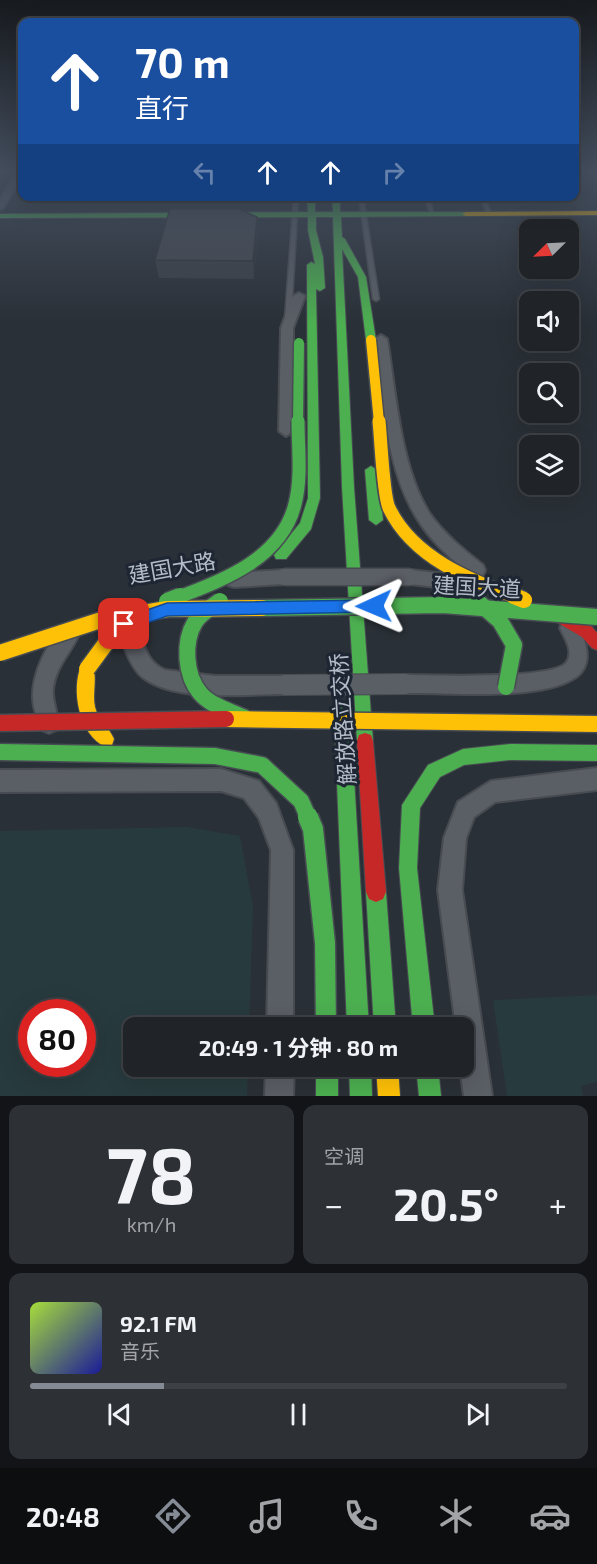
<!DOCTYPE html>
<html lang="zh">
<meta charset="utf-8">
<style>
body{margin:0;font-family:"Exo 2","Noto Sans SC",sans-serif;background:#2d3035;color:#f1f3f6;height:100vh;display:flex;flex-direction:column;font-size:22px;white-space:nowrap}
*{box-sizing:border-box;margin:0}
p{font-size:20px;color:#a2a4a8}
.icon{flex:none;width:33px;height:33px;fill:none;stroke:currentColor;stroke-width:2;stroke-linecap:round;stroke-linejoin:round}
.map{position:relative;height:1096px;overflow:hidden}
.panel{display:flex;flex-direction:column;gap:9px;padding:9px;background:#121417;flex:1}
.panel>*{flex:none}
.top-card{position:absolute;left:18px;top:18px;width:561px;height:183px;border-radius:12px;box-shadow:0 6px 24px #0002,0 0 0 2px #3d4146;background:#1a4fa0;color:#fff;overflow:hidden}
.needle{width:39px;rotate:246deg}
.buttons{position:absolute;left:519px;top:219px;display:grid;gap:12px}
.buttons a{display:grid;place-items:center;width:60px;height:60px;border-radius:12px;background:#202429;box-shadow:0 6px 24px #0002,0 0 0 2px #3d4146;font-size:30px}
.speed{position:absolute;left:18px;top:999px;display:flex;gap:12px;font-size:30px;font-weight:700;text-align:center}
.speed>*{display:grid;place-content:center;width:78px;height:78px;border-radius:50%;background:#202429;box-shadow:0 6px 24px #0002,0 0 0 2px #3d4146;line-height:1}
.speed .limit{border:9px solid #d22;background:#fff;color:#111}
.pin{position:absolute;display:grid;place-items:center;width:51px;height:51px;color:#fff;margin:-26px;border-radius:12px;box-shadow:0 3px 9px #0006}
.me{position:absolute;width:66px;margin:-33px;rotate:269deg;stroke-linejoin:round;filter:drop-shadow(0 0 4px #0008)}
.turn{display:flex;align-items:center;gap:21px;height:126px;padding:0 18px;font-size:27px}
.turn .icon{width:78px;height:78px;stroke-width:2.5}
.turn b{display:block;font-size:42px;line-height:51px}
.lanes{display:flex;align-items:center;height:57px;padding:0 18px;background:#0003;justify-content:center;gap:30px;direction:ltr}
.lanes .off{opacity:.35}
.big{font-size:45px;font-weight:700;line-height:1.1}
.panel .card{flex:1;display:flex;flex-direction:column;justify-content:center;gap:9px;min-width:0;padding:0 21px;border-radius:12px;background:#2d3035}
.panel .dial{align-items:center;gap:0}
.dial b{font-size:78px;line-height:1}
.song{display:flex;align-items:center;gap:18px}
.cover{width:72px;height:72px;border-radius:9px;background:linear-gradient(135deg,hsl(80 70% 55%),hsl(240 70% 35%))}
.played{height:6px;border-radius:3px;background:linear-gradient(90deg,#848b95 25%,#3d4146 25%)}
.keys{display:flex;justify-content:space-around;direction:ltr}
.heat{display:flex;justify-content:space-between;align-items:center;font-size:33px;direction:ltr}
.panel .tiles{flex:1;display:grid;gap:9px;grid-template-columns:1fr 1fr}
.card:last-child{grid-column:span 2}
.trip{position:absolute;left:123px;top:1017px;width:351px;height:60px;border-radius:12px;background:#202429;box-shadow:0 6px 24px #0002,0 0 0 2px #3d4146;font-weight:700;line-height:60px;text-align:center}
.tabs{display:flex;height:96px;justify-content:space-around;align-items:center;background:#0d0e10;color:#a2a4a8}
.tabs .icon{width:42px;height:42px}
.tabs .selected{color:#848b95}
.tabs b{font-size:27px;color:#f1f3f6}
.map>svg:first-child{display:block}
.green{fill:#273a3d;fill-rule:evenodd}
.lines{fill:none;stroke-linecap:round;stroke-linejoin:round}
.lane-casing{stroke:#484c52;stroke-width:3}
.street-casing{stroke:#484c52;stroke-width:4}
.fast-casing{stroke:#484c52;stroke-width:2}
.slow-casing{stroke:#484c52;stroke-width:2}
.jam-casing{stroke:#484c52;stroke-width:2}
.lane{fill:#5a5e65;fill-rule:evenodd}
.street{fill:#5a5e65;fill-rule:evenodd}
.fast{fill:#4caf50;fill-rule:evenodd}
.slow{fill:#ffc107;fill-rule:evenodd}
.jam{fill:#c62828;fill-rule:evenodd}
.street-bridge-far1-casing{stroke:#484c52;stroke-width:19;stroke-linecap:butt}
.street-bridge-casing{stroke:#484c52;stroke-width:22;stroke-linecap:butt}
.fast-bridge-far3-casing{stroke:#474c53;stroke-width:13;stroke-linecap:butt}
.fast-bridge-far2-casing{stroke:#474c53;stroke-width:16;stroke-linecap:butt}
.fast-bridge-far1-casing{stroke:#474c53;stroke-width:19;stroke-linecap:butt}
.fast-bridge-casing{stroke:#474c53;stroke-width:23;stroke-linecap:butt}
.slow-bridge-far2-casing{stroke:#474c53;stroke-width:13;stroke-linecap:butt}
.slow-bridge-far1-casing{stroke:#474c53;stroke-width:16;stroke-linecap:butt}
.slow-bridge-casing{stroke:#474c53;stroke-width:19;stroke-linecap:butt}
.jam-bridge-casing{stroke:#474c53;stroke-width:19;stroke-linecap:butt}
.street-bridge-far1{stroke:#5a5e65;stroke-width:16}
.street-bridge{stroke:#5a5e65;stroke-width:20}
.fast-bridge-far3{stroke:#4caf50;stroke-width:10}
.fast-bridge-far2{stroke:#4caf50;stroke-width:13}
.fast-bridge-far1{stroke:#4caf50;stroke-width:16}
.fast-bridge{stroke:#4caf50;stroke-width:20}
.slow-bridge-far2{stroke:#ffc107;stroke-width:10}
.slow-bridge-far1{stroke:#ffc107;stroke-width:13}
.slow-bridge{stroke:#ffc107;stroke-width:16}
.jam-bridge{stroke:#c62828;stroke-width:16}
.wall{fill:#3a3f44}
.shaded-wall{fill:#303337}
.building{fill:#44494f;stroke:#303337;stroke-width:1.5}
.route{fill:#1a73e8;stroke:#114b97;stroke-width:1.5}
.labels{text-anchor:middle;stroke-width:6;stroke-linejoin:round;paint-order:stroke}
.street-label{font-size:22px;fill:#b4bcc8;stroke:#1d2632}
</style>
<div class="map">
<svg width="597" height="1096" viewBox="0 0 597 1096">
<rect width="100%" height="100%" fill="#2a3037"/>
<g class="green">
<path d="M187,827L240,836L253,907L249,1027L134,1028V1066L248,1067L247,1096H0V831ZM32,1012H82V1064H32Z"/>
<path d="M597,995V1082L581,1086L583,1096H507L493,1000Z"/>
</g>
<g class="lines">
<g class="lane-casing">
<g id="lane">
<path d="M594,171H597V174H595Z"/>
<path d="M294,196H298L291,319L288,321L285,319Z"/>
<path d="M359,196H363L379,299L376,301L373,299Z"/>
<path d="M425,196H429L434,215L430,214Z"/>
<path d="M480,196H485L491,215L487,214Z"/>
</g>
</g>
<g class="street-casing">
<g id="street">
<path d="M18,171H22V177L3,208L0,209V199Z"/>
<path d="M299,293L305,296L293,328V431L286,436L279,431L281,328L293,296Z"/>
<path d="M381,335L387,339C396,393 400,467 430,514C444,534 464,550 483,565L485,570L483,575L477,577L471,575C453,560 435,545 422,526C385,474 384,400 375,339Z"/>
<path d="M284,570L290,572L293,577L290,582L284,584L234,587L228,585L225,580L228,575L234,573Z"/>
<path d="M410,570L464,576L470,578L473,583L470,588L464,590L410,584L404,582L401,577L404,572Z"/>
<path d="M129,615L135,618C145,638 141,659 165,670L215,676H285L292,679L295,685L292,691L285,694C246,694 178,702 145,679C135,673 129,659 125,649C122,639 118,627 123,618Z"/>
<path d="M569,620L575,622C587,639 595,667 573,679C536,701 449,692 405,693L398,690L395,684L398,678L405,675C433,675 550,680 566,663C575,652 564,637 560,628L563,622Z"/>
<path d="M69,628L75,630L78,636C70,654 56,666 53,688C51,702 61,717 56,730L49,733L42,730C38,720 33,709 33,698C32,676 47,636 69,628Z"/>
<path d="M597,768V790L495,802L474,817L466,838L462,890L492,1096H464L460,1066H464V1028H456L438,890L444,838L458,802L491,781Z"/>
<path d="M221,769L259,781L276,803L293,850V1028H267L271,850L259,818L244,798L221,791L0,792V770Z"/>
<path d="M266,1066H294L293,1096H265Z"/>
</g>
</g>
<g class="fast-casing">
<g id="fast">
<path d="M307,196H315V212H333L332,196H340V212H466L470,214L466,216L341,217L342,237L345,239L366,277L376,340L371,343L366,340L358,277L342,249L354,487L373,741L371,747L365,749L359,747L357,741L342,487L333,217H316V230L323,257L325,288L320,291L316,289L320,498L311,529L286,559H276L274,555L300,523L308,498L307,265L311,262L315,264L308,230V217L0,218V214L308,212Z"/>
<path d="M371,466L377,470L383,520L376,525L369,520L365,470Z"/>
<path d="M342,702L348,705L350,710L369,1028H347L334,710L336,705Z"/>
<path d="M511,744L597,745V761L511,760L464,765L440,777L420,808L417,868L435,1028H413L399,868L402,805L428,765L463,749Z"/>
<path d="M376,882L383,885L386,892L396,1028H374L366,892L369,885Z"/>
<rect x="316" y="1066" width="22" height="30"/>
<path d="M349,1066H371L372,1096H350Z"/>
<path d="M416,1066H438L441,1096H419Z"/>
</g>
</g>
<g class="slow-casing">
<g id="slow">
<path d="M597,211V215L466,216L462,214L466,212Z"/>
<path d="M87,662L92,664C98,676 92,693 95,707C98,720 109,727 114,739L112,745L106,747C79,736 70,688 82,664Z"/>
<path d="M376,1066H398L400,1096H378Z"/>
</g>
</g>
<g class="jam-casing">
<g id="jam">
<path d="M553,607L592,627L597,633V650L592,648L582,637L548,617L546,613L548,609Z"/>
<path d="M365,733L371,735L373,741L386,892L383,899L376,902L369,899L366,892L357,741L359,735Z"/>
</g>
</g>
<use href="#lane" class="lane"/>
<use href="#street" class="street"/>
<use href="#fast" class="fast"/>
<use href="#slow" class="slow"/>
<use href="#jam" class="jam"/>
<g class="street-bridge-far1-casing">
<path id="street-bridge-far1" d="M284,577H410"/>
</g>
<g class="street-bridge-casing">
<path id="street-bridge" d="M285,685L405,684"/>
</g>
<g class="fast-bridge-far3-casing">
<path id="fast-bridge-far3" d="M298,422L299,343"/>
</g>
<g class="fast-bridge-far2-casing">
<path id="fast-bridge-far2" d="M176,598C223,581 282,558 295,504C302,477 298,448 298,421"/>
</g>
<g class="fast-bridge-far1-casing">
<g id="fast-bridge-far1">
<path d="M167,601L180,596"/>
<path d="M220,601C211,607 201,613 195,622C183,642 185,675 200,693C211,706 230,711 245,718"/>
<path d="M477,601L500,621L514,645L506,687"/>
<path d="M262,608L443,605L597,617"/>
<path d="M0,752L215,756L262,765L301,801L309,819"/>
</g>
</g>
<g class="fast-bridge-casing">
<path id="fast-bridge" d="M308,817L313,829L325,943L326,1028"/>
</g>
<g class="slow-bridge-far2-casing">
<path id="slow-bridge-far2" d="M371,340L379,422"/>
</g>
<g class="slow-bridge-far1-casing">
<path id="slow-bridge-far1" d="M379,421C381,439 383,495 389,508C413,558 470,580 518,598"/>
</g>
<g class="slow-bridge-casing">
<g id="slow-bridge">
<path d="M514,596L524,600"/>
<path d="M0,653L101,620L167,609L262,608"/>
<path d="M87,669L109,639L139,618"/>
<path d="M226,719L597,724"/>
</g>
</g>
<g class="jam-bridge-casing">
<path id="jam-bridge" d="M0,723L226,719"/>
</g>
<use href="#street-bridge-far1" class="street-bridge-far1"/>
<use href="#street-bridge" class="street-bridge"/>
<use href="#fast-bridge-far3" class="fast-bridge-far3"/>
<use href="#fast-bridge-far2" class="fast-bridge-far2"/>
<use href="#fast-bridge-far1" class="fast-bridge-far1"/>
<use href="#fast-bridge" class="fast-bridge"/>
<use href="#slow-bridge-far2" class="slow-bridge-far2"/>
<use href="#slow-bridge-far1" class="slow-bridge-far1"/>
<use href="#slow-bridge" class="slow-bridge"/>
<use href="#jam-bridge" class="jam-bridge"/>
</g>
<path class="wall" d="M258,234L254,279L159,278L155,260Z"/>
<path class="shaded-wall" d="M257,217L258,234L254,279L253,261Z"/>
<path class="building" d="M170,209H239L257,217L253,261L155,260Z"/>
<linearGradient id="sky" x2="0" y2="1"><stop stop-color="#171a1e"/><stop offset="0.53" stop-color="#444e5e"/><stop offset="1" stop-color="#444e5e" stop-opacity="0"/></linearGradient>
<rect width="597" height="324" fill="url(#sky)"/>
<path class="route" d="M374,600L379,602L381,606L379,611L374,612L167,616L124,631L118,629L116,624L118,620L167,603Z"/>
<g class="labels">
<g class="street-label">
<text transform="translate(172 568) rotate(-10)" y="8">建国大路</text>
<text transform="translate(477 587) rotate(3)" y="8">建国大道</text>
<text transform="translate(343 719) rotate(-94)" y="8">解放路立交桥</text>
</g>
</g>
</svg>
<div class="buttons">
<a><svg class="needle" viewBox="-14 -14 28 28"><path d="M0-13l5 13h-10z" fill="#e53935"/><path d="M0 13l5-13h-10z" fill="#a2a4a8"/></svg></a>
<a><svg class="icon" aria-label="sound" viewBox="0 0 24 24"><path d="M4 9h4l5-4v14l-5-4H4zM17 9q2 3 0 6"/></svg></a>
<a><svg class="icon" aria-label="search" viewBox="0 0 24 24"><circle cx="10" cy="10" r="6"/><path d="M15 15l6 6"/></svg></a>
<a><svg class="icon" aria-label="layers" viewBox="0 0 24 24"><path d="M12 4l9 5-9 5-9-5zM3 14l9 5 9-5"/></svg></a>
</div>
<div class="speed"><div class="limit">80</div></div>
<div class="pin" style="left:124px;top:624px;background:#d93025"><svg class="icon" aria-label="arrive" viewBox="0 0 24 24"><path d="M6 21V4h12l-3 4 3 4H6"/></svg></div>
<svg class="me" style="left:374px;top:606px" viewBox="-20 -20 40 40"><path d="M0-17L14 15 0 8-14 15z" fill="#1a73e8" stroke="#fff" stroke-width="4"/></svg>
<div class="trip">20:49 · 1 分钟 · 80 m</div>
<div class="top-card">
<div class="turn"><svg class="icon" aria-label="ahead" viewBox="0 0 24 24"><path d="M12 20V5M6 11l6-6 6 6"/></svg><div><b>70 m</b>直行</div></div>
<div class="lanes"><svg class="icon off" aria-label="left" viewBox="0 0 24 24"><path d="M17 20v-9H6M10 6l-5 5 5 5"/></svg><svg class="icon" aria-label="ahead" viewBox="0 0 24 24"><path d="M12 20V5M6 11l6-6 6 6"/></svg><svg class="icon" aria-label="ahead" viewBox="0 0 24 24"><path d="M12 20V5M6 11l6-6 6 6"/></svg><svg class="icon off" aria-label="right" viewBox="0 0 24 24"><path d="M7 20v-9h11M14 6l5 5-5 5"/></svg></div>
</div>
</div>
<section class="panel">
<div class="tiles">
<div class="card dial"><b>78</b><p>km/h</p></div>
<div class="card"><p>空调</p>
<div class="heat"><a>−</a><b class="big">20.5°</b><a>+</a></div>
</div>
<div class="card">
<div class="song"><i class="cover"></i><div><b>92.1 FM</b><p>音乐</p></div></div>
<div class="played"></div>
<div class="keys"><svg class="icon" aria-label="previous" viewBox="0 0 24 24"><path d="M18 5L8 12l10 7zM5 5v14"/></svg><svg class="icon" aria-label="pause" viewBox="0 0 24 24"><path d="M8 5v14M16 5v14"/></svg><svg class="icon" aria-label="next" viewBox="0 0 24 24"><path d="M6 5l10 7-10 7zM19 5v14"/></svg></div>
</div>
</div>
</section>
<nav class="tabs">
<b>20:48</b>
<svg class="icon selected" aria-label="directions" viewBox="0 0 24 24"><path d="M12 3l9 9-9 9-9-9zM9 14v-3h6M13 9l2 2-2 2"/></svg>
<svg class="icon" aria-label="music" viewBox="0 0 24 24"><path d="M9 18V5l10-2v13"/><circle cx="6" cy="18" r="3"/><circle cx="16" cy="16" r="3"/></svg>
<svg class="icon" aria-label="phone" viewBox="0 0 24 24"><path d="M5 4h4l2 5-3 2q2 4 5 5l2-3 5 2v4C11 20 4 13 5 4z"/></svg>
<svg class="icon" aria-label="climate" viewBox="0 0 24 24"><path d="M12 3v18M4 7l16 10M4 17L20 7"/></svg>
<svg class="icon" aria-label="car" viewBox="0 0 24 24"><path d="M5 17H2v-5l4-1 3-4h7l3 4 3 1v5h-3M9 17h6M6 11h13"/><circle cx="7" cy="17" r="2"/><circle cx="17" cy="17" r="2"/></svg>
</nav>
